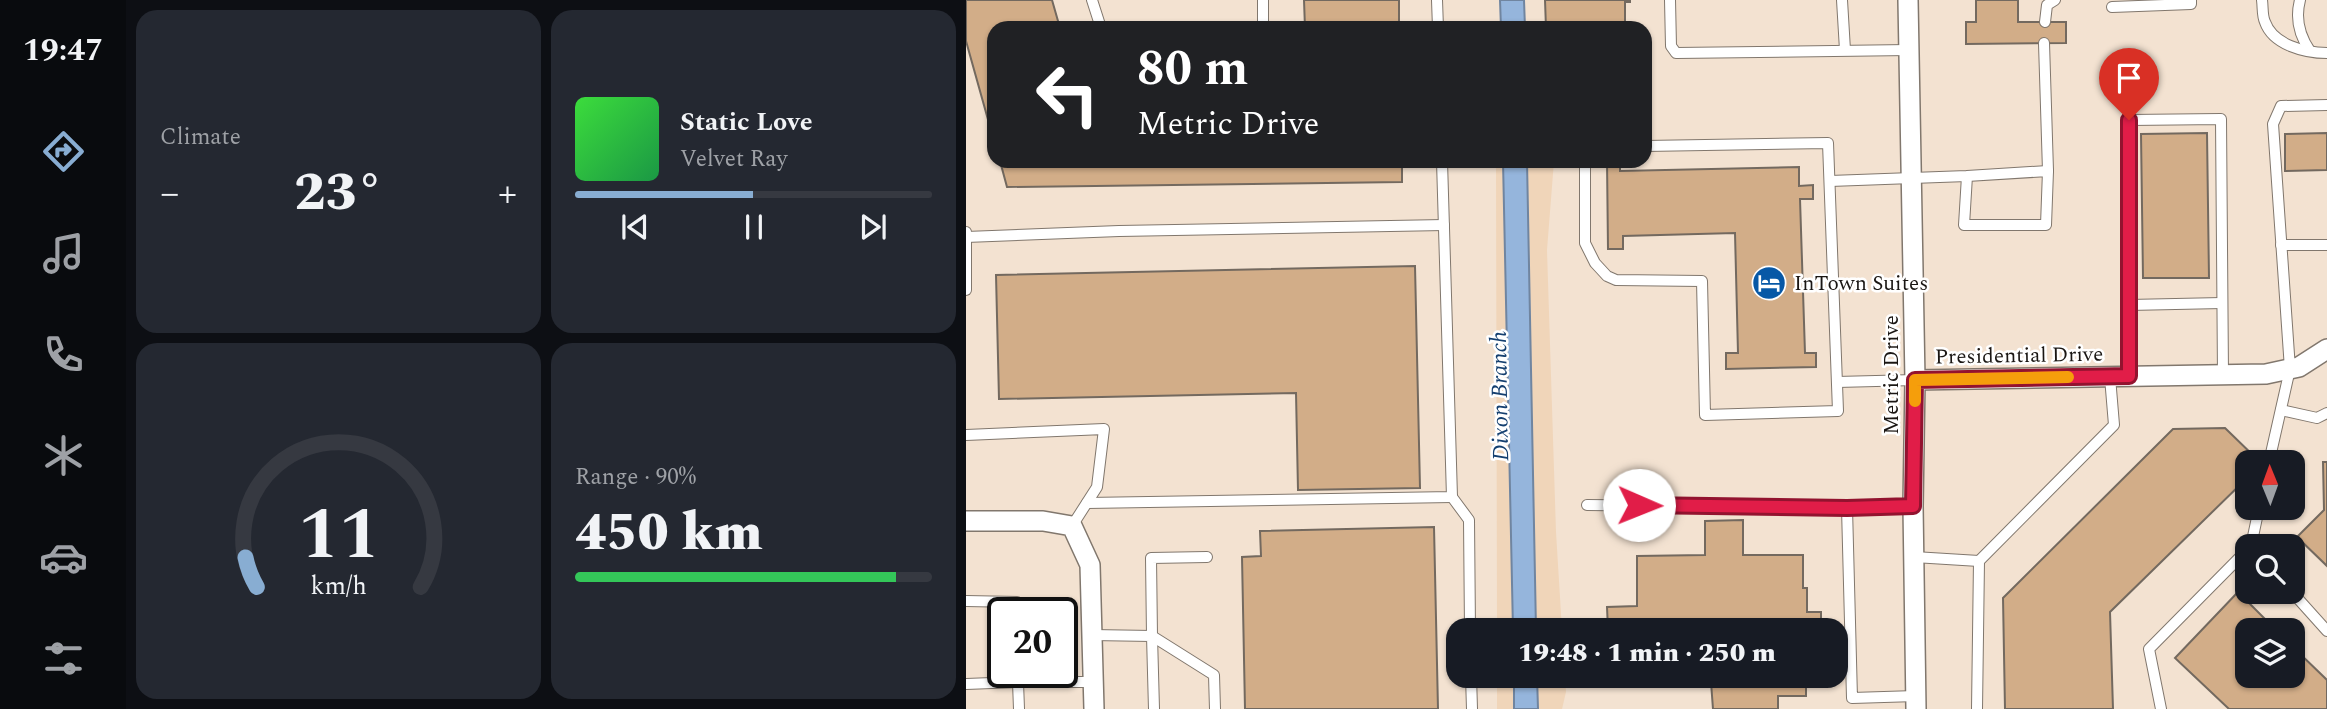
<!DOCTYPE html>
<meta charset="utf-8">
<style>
body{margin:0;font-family:Spectral,serif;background:#242831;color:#f1f3f6;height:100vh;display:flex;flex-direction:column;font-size:26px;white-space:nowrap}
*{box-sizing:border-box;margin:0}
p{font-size:23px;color:#9ea1a6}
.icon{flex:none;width:38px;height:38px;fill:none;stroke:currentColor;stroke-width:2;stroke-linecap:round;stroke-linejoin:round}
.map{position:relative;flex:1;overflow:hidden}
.sheet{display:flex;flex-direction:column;gap:10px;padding:10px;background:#0d0f14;width:840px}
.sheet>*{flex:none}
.guide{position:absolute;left:21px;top:21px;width:665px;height:147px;border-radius:21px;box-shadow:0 2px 5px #0004;background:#202124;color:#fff;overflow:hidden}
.needle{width:46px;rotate:359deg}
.controls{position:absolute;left:1269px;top:450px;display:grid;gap:14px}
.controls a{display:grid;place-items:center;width:70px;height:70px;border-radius:14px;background:#171b24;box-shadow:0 2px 5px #0004;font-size:35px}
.speed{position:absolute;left:21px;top:597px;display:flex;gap:14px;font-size:35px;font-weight:700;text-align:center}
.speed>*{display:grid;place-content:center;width:91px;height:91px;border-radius:50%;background:#171b24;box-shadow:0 2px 5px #0004;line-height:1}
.speed .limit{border:4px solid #111;border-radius:10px;background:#fff;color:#111}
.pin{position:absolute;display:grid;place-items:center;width:60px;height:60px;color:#fff;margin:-72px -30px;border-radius:50% 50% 50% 0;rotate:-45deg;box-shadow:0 0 7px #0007}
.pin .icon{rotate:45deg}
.me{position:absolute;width:77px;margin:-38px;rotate:91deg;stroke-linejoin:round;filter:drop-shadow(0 0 5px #0008)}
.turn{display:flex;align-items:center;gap:24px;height:147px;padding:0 35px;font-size:32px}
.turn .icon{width:91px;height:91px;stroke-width:2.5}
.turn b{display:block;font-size:49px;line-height:60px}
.big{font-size:52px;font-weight:800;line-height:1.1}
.sheet .tile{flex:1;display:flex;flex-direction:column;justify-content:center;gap:10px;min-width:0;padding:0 24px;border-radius:21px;background:#242831}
.sheet .dial{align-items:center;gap:0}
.dial svg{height:182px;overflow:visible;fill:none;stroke:#363941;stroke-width:7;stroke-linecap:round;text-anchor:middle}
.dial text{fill:#f1f3f6;stroke:none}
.song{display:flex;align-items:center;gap:21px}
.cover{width:84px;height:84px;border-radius:10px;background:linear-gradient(135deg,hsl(120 70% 55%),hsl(140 70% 35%))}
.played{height:7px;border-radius:4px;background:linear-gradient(90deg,#88add2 50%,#363941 50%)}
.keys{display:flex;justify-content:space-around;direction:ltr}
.heat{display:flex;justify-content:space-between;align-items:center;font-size:38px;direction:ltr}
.charge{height:10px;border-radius:5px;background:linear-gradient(90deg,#34c759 90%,#363941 0)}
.sheet .tiles{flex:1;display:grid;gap:10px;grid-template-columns:repeat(2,1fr)}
.trip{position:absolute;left:480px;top:618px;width:402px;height:70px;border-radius:21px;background:#171b24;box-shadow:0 2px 5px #0004;font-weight:800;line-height:70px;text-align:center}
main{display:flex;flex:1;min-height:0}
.menu{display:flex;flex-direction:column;width:126px;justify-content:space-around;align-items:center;background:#090b0e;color:#9ea1a6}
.menu .icon{width:49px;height:49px}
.menu .on{color:#88add2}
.menu b{font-size:32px;color:#f1f3f6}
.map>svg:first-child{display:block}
.built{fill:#f3e2d1;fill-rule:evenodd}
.green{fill:#f0d5b9}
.water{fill:#95b5dc;stroke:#7085a0;stroke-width:2}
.building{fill:#d2ad88;stroke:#73695f;stroke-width:2}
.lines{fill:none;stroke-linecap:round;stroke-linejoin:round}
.lane-casing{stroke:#81776d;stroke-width:12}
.street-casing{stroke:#81776d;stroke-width:22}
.lane{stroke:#fff;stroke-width:10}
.street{stroke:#fff;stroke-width:19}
.route-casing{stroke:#92132f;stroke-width:18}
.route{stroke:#e11d48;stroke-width:12}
.slow{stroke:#f59e0b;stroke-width:12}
.labels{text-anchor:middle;stroke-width:5;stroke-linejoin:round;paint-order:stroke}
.poi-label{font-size:21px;fill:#1a1613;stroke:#fff;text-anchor:start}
.street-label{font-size:21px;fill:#1a1613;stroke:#fff}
.water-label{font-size:23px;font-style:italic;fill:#143f6f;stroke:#fff}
</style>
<main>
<nav class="menu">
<b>19:47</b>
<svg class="icon on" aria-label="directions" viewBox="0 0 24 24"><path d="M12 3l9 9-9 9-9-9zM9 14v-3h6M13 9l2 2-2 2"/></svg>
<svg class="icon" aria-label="music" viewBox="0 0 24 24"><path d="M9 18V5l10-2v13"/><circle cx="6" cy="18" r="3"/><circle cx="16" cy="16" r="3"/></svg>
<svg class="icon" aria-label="phone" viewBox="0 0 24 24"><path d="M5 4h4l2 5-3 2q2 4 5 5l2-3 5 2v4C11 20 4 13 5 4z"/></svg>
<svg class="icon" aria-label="climate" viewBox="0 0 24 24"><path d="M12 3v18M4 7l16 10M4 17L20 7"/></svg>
<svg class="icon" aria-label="car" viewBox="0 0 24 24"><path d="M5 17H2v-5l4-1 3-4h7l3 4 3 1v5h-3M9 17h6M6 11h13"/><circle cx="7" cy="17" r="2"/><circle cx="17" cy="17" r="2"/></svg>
<svg class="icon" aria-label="filters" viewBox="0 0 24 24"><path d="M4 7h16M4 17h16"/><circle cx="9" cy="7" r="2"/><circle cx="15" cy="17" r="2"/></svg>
</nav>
<section class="sheet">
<div class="tiles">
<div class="tile"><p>Climate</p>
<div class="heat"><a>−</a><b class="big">23°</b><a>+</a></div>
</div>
<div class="tile">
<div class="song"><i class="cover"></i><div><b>Static Love</b><p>Velvet Ray</p></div></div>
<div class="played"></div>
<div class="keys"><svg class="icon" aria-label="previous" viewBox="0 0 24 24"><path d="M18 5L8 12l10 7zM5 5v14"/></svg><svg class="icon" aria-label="pause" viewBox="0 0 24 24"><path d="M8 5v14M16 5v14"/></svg><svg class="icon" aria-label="next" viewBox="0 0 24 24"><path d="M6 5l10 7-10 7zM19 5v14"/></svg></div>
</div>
<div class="tile dial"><svg viewBox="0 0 100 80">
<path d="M14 69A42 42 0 1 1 86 69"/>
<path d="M14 69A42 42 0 0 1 9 56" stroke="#88add2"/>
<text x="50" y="56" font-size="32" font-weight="700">11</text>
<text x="50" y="72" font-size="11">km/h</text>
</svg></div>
<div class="tile"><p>Range · 90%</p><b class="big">450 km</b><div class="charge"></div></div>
</div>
</section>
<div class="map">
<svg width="1361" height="709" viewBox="0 0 1361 709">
<rect width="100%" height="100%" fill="#f9eee3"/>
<path class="built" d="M0,0H1361V709H0ZM28,28H679V161H28ZM1281,462H1326V508H1281ZM1281,546H1326V592H1281ZM37,612H96V672H37ZM492,630H870V676H492ZM1281,630H1326V676H1281Z"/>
<g class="green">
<path d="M530,161H588L581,250L590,532L596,630H531Z"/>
<path d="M531,676H599L600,692L596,709H531Z"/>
</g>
<g class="water">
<path d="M534,0H558L559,28H535Z"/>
<path d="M537,161H561L570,630H547Z"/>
<path d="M548,676H571L572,709H548Z"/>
</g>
<g class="building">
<path d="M0,0H86L94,28H28V141L0,41Z"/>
<path d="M338,0H433V28H339Z"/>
<path d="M579,0H664V2H659V24L655,25V28H627V24H619V28H580Z"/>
<path d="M1010,0H1052V22H1100V43L1000,44V22H1010Z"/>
<path d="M1241,133L1243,278H1177L1175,134Z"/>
<path d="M1361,133V170L1319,171V134Z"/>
<path d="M34,161H436V182L41,187Z"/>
<path d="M641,161H654V171L833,167V186L847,185V199H834L839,353H850V367L760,369V353H772L769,233L657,236V249H642Z"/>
<path d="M449,266L454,488L332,490L330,393L33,399L30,275Z"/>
<path d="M1259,428L1294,462H1281V478L1144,612L1147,709H1039L1037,598L1207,429Z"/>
<path d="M1357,462H1361V566L1331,537L1358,510Z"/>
<path d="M777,520V555H837V588H841V612H855V630H642L641,607L671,606V556L739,555V521Z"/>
<path d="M468,527L472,709H279L276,557L295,556L294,531Z"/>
<path d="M1272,592L1310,630H1281V676H1326V646L1361,680V709H1263L1209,658Z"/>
<path d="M642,676H840V696H812V709H747L745,682L642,684Z"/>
</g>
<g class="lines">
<g class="lane-casing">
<g id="lane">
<path d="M126,0L135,28"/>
<path d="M297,0V28"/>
<path d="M471,0L472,28"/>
<path d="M704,0L705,46L710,53L943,50"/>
<path d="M876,0L879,50"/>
<path d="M1296,0C1297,7 1296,16 1299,22C1307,45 1339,53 1361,53"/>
<path d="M1334,0C1329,19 1333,35 1344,51"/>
<path d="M1146,7L1225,4V0"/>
<path d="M1079,22L1081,5L1089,0"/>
<path d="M1078,43L1082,171"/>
<path d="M623,161L619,165V243L629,263L641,276L650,280L736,281L739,415L872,411L862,143L679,146"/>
<path d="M864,181L1001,176L998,225H1080L1082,171L1001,176"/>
<path d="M0,237L153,231L478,225"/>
<path d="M1315,245H1361"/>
<path d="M0,290V232"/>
<path d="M1163,305L1256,303"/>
<path d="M1163,376V120L1255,119L1257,375"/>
<path d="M871,382L949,380"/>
<path d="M1315,410L1351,418L1361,413"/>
<path d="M0,435L138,429L131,487L106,526"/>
<path d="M1303,462L1324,369L1307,124L1315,106L1361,105"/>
<path d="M486,497L503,520L504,630"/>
<path d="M121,503L486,497L476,161"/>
<path d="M621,505L881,508"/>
<path d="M947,506L881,508L886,698L950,696"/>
<path d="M1285,546L1293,508"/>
<path d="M241,557L185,558L186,636L248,675L249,709"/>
<path d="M948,557L1013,561"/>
<path d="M1326,592L1361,631"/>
<path d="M0,601L51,602V612"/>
<path d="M126,635L186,636L188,709"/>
<path d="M505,676L506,709"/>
<path d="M0,684L52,682V672"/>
<path d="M53,709L52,682H128"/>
<path d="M1011,709L1013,561L1148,425L1144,377"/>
<path d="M1195,709L1183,649L1281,550"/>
</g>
</g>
<g class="street-casing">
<g id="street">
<path d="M942,0L949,380L947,506L950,709"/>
<path d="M949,380L1300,374L1333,367L1361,349"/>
<path d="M0,521H77L106,526L124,565L128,709"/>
</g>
</g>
<use href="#lane" class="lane"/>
<use href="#street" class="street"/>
</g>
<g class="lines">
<g class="route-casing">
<path id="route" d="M673,505L881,508L947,506L949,380L1163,376V120"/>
</g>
<use href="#route" class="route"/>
<path class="slow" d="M949,401V380L1102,377"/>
</g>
<defs>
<g id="hotel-disc" transform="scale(1.75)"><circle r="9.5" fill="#0758a6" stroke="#fff"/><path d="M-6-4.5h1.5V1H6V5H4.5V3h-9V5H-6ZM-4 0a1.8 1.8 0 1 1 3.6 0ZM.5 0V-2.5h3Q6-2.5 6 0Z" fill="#fff"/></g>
</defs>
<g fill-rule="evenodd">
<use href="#hotel-disc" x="803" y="283"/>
</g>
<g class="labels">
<g class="poi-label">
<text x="828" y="290">InTown Suites</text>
</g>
<g class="street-label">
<text transform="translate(1053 355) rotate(-1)" y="7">Presidential Drive</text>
<text transform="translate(925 375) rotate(-90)" y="7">Metric Drive</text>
</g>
<g class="water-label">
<text transform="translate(533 396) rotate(-91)" y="8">Dixon Branch</text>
</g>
</g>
</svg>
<div class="controls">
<a><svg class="needle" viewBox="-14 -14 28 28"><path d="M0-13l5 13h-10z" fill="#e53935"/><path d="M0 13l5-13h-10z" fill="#9ea1a6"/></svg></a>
<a><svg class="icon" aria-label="search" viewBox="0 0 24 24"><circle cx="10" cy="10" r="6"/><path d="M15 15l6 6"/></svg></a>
<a><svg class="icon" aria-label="layers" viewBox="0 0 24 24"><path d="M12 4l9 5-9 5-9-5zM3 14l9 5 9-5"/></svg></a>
</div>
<div class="speed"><div class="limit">20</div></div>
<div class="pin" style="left:1163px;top:120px;background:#d93025"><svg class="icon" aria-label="arrive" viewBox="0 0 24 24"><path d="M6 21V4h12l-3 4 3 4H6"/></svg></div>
<svg class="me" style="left:673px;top:505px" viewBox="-20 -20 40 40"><circle r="19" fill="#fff"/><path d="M0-13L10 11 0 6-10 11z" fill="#e11d48"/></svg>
<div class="trip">19:48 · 1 min · 250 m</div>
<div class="guide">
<div class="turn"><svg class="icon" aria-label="left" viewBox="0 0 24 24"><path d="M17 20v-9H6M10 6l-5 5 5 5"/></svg><div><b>80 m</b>Metric Drive</div></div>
</div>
</div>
</main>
